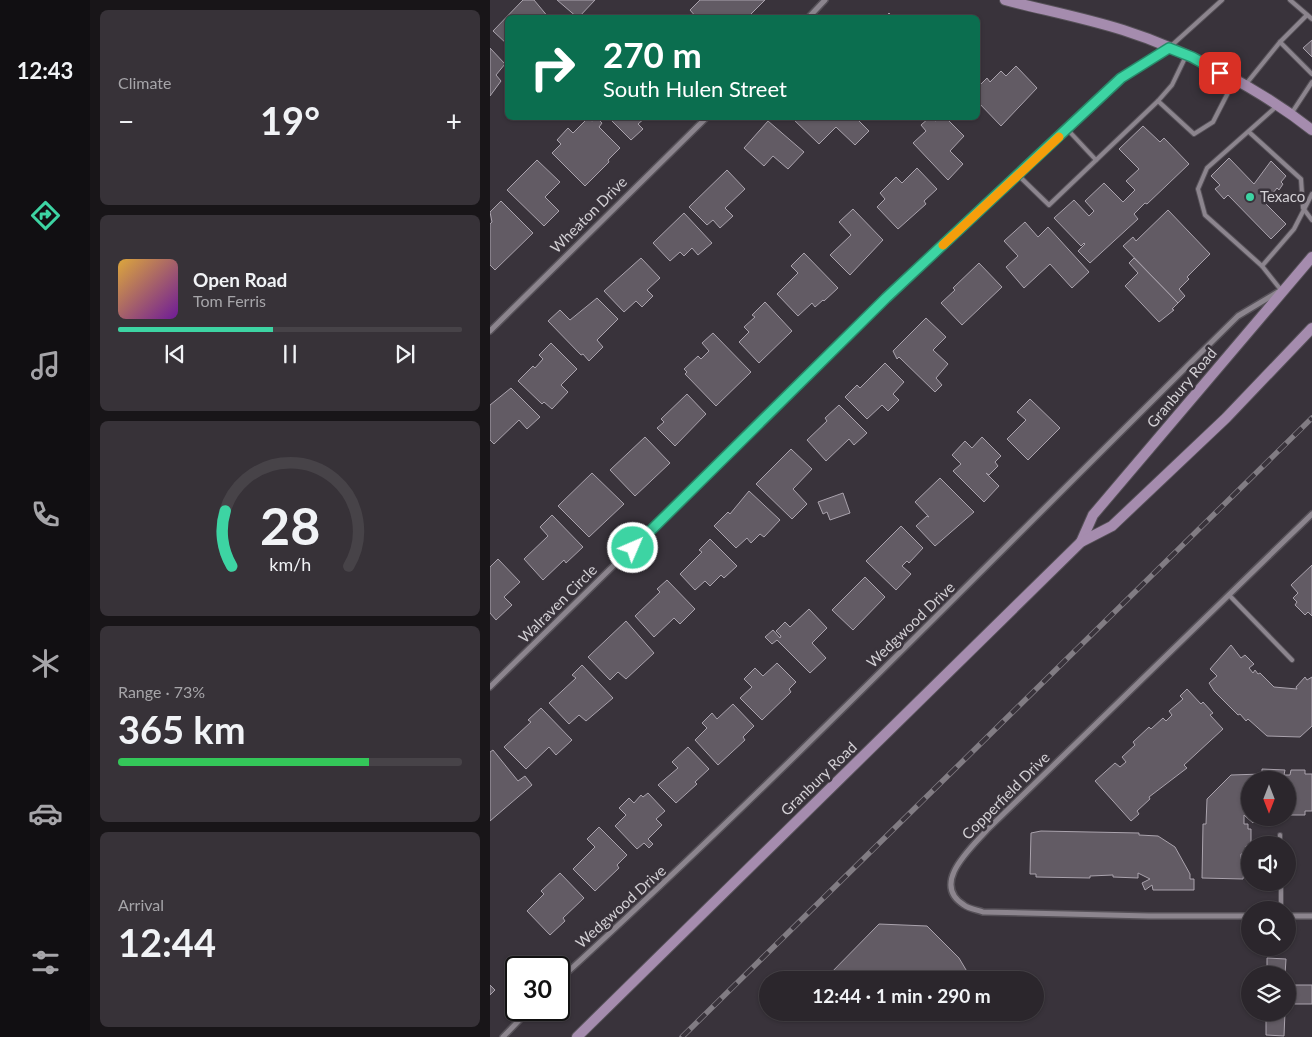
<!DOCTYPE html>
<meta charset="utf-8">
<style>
body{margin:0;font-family:Lato,sans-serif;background:#373238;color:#f1f3f6;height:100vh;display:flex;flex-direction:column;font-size:19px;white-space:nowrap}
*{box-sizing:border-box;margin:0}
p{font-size:16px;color:#a6a5a9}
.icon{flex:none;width:28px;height:28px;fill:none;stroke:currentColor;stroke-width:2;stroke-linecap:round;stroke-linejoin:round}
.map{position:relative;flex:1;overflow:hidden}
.details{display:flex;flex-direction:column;gap:10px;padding:10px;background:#181518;width:400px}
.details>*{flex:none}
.top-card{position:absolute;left:15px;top:15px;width:475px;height:105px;border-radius:8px;box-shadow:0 1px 4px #0004,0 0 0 1px #474348;background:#0b6e4f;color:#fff;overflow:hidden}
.needle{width:32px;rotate:180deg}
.fabs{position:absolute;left:751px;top:771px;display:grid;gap:10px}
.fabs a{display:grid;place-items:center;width:55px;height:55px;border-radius:50%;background:#2b262c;box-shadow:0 1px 4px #0004,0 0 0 1px #474348;font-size:25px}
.speed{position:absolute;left:15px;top:956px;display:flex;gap:10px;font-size:25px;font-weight:700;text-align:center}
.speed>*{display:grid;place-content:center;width:65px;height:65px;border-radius:50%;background:#2b262c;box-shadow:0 1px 4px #0004,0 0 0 1px #474348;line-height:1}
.speed .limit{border:2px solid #111;border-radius:8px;background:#fff;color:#111}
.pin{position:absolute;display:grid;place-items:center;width:42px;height:42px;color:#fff;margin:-21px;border-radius:10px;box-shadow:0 2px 8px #0006}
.me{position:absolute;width:55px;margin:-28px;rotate:45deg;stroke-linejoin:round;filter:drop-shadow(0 0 4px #0008)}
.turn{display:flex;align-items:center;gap:18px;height:105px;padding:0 15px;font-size:22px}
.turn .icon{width:65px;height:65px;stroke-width:2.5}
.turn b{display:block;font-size:35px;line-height:42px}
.big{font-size:38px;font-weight:700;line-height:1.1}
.details .tile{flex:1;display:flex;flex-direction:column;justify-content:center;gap:8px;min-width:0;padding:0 18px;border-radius:8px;background:#373238}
.details .dial{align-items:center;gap:0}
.dial svg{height:130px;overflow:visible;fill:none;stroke:#474348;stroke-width:7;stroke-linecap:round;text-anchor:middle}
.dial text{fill:#f1f3f6;stroke:none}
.song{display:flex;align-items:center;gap:15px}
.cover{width:60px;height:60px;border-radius:8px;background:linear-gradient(135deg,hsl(40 70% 55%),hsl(280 70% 35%))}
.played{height:5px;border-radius:2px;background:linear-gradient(90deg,#3dd4a3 45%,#474348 45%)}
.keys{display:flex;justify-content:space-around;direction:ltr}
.heat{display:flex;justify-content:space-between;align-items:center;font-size:28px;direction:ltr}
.charge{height:8px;border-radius:4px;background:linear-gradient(90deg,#34c759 73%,#474348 0)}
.trip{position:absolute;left:269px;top:971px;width:285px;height:50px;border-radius:25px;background:#2b262c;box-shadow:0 1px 4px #0004,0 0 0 1px #474348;font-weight:700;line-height:50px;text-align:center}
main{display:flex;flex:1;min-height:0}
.menu{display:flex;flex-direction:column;width:90px;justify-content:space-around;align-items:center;background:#110f12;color:#a6a5a9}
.menu .icon{width:35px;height:35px}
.menu .current{color:#3dd4a3}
.menu b{font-size:22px;color:#f1f3f6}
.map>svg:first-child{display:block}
.building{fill:#625b64;stroke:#aaa3ad}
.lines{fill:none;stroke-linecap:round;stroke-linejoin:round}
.lane-casing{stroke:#565158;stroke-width:6}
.street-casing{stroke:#565158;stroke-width:8}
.secondary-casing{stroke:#565158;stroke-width:12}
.lane{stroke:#8c858e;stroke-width:4}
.street{stroke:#8c858e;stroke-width:5}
.secondary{stroke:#a58cae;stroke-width:10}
.rail-casing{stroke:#817c83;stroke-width:5.5}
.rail{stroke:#39333b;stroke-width:4;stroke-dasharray:11;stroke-linecap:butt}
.route-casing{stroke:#288a6a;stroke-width:12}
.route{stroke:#3dd4a3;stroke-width:9}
.slow{stroke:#f59e0b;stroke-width:9}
.poi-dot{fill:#3dd4a3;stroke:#39333b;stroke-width:2}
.labels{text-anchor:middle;stroke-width:5;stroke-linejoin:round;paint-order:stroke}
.poi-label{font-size:15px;fill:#d3d0d5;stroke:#39333b;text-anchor:start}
.street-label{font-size:15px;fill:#d3d0d5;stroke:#39333b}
</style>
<main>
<nav class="menu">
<b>12:43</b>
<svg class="icon current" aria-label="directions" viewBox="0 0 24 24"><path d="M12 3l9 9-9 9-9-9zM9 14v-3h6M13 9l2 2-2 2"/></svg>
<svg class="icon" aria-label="music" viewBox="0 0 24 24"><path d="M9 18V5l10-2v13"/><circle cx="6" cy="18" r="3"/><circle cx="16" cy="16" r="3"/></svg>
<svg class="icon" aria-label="phone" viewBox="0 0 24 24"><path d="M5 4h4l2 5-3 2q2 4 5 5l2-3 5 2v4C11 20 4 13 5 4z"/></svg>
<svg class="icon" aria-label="climate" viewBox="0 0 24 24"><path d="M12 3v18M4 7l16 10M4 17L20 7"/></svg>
<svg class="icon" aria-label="car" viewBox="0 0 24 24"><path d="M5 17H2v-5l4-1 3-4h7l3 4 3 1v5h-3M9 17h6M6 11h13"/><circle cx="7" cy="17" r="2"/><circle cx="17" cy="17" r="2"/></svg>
<svg class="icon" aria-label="filters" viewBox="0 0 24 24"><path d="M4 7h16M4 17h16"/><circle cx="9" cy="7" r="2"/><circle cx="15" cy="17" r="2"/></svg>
</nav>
<section class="details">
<div class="tile"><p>Climate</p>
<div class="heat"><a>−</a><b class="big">19°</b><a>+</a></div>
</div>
<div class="tile">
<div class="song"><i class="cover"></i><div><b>Open Road</b><p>Tom Ferris</p></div></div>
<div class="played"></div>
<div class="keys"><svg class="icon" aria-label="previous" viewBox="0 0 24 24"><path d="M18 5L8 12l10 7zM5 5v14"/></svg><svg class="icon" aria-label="pause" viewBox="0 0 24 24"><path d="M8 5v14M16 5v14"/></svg><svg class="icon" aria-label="next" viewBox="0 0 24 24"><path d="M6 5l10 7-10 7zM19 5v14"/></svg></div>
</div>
<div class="tile dial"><svg viewBox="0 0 100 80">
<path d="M14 69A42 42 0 1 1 86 69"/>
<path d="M14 69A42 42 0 0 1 10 35" stroke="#3dd4a3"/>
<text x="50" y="56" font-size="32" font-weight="700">28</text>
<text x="50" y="72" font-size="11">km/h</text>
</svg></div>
<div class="tile"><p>Range · 73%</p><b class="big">365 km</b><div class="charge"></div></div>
<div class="tile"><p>Arrival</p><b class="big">12:44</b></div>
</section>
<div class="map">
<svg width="822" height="1037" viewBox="0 0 822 1037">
<rect width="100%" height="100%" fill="#39333b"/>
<g class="building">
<path d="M33,0H44L59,18H18V45L3,31Z"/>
<path d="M67,0H105L88,18Z"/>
<path d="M210,0H275L257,18H207L200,10Z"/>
<path d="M399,13L404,18H394Z"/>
<path d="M822,40V57L813,48Z"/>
<path d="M0,48L15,64L6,75L11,81L0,96Z"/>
<path d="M526,66L547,88L511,126L488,102V87L497,78L500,82L511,71L516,76Z"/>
<path d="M98,118L102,121L107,118L112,123L109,127L130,148L118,160L119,162L95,186L62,153L71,144L67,140L78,128L83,133Z"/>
<path d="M119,118H155L148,124L153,129L141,140Z"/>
<path d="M302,118H366L379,131L365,145L346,127L329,144Z"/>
<path d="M439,118L446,121L449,118H456L474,136L460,151L473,164L458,180L423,143L436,131L431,125Z"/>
<path d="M278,121L314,152L298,169L283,156L274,166L254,148Z"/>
<path d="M653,126L670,142L674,138L699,164L657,204L655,203L644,214L648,219L600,263L588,251L595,244L594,243L591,246L564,218L584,200L599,216L604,211L595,201L614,183L633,202L645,190L636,181L649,169L629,149Z"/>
<path d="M739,158L764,184L781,161L796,176L791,182L793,184L789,190L787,188L775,203L796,224L781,239L738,195L734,199L725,189L730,185L721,176Z"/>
<path d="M47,160L70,182L55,197L69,211L54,226L17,190Z"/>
<path d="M427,168L447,189L434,201L436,204L408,229L387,207L395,199L390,193L406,177L412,183Z"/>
<path d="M237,170L255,189L235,208L243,216L230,228L223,220L217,225L199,207Z"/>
<path d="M11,201L43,233L5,270L0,265V224L2,222L0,212Z"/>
<path d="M363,209L393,240L360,275L340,255L361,235L349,222Z"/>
<path d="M678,210L720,254L697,277L699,279L689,289L695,296L688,303L633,246L643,237L646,241Z"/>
<path d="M194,213L222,243L208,255L202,248L194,256L190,252L180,261L163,243Z"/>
<path d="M535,222L548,237L558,227L599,272L582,288L560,264L534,288L516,267L528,256L514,241Z"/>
<path d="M314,253L348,288L334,301L333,300L325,307L322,303L308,316L287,294L308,273L301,266Z"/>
<path d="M151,258L170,278L157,290L163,296L152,307L146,301L134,312L114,291Z"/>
<path d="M644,258L688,303L682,309L684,310L669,322L635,286L648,273L639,263Z"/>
<path d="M489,263L512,287L472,325L451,303L465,290L463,288Z"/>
<path d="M107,298L128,319L107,340L113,347L99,361L93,354L91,355L58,321L70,310L80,320Z"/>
<path d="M275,302L302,331L269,363L249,342L259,332L254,327L265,317L262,315Z"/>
<path d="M436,318L456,337L443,350L458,364L446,378L452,385L445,392L409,357L407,359L403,351Z"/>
<path d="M223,333L261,372L226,406L195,374L197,372L194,369L208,356L211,359L219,351L212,343Z"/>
<path d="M61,343L87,369L71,385L78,392L62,409L54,402L52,404L28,381L43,366L45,368L53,359L49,355Z"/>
<path d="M395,363L414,382L403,394L409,400L398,411L392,405L377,419L355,397L367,385L370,388Z"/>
<path d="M21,388L50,417L37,429L29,420L4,444L0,440V405Z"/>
<path d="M197,394L216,414L185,446L167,428L174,422L171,419Z"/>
<path d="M540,399L570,428L538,460L517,439L536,420L527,412Z"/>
<path d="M349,405L377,433L364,445L359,439L336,461L317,440L337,421L335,418Z"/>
<path d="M155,437L180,463L145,496L120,470Z"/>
<path d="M492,437L511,456L505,462L508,466L499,475L496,473L509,486L494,502L463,471L471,464L462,455L475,441L482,448Z"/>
<path d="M301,449L322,469L303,489L317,504L302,519L266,484Z"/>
<path d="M102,473L134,504L99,537L68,506Z"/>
<path d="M450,478L484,512L445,546L426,526L437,516L439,517L425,502Z"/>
<path d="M259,491L290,520L274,537L270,534L261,543L257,538L246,548L224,526L238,512L240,514Z"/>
<path d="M353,493L360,513L340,520L337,512L333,514L328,502Z"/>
<path d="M62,515L93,547L76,563L74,560L53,580L34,559L58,536L50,527Z"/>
<path d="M411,526L433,548L419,563L417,561L412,566L421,574L406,590L376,561Z"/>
<path d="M220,539L247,566L234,578L231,575L220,586L215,581L205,590L190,574L212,552L209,550Z"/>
<path d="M8,559L30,582L14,597L22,605L6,620L0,613V567Z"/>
<path d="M822,565V616L818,612L815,615L805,605L807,602L803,598L808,593L801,585Z"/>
<path d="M375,577L395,597L363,630L342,610Z"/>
<path d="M177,580L205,609L190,624L184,618L164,637L145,616L170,592L167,589Z"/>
<path d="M319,609L337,628L322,643L336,658L320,673L287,640L282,644L275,637L283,630L290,638L291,636L286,631L295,622L300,627Z"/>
<path d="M136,621L164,653L136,679L128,672L120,680L98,657Z"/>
<path d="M741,645L751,658L755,655L764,664L759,668L763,673L765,670L768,674L770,673L784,687L807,689L806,687L815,677L817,680L822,677V726L810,737L777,736L758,719L756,721L750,714L748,715L724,691L719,683L727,676L720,669Z"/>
<path d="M287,663L306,682L299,689L301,692L272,720L250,698L262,687L254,679L265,668L273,676Z"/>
<path d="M92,665L123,698L96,721L89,715L79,724L59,703L86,678L82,675Z"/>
<path d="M697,689L711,704L713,702L723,713L720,715L733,729L694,765L697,768L659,797L660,799L647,811L649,814L641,821L605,781L625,763L630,767L636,762L632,757L645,745L643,742L659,727L661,729L673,718L676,721L682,715L679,711L693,699L690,696Z"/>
<path d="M243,704L264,726L253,737L255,740L228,765L205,740L217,728L212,723L222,713L227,719Z"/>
<path d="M51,708L82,740L66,755L59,747L36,769L14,747L41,722L38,720Z"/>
<path d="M198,747L219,769L205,782L207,784L186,803L168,785L188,768L182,762Z"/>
<path d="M3,750L28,781L35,776L42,785L0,821V752Z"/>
<path d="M772,769L795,770L794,775H800L801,770H815V774H822V811H815V815H801V810H798V780H760V818H767L763,823L754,815V824H758V829H761V845L756,846L755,854H751V859H758L760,873H754L753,879L712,878L713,824H716L717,799L741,775L772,774Z"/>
<path d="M158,793L175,811L166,819L172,825L158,839L163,844L159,848L154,843L147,849L125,826L136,815L129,808L139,798L144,803L151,795L153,797Z"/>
<path d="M109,827L137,855L127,865L129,868L105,891L83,869L105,847L97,839Z"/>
<path d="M551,831L649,833V835L668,836L685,847L700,874V879H704V890H663L662,885L655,890L652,883L660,879L648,873V878L623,877V875L600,876V878L546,877V874H540L541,833Z"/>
<path d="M70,873L94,898L73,918L75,921L60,935L37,911L54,894L51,891Z"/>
<path d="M389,924L437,926L469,958L482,980H334Z"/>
<path d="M777,958L796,959L795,975H777Z"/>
<path d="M0,985L5,990L0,995Z"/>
<rect x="798" y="985" width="24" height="19"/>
<path d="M330,1012H483V1021L337,1019V1017L330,1016Z"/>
<path d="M776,1012H795L794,1036L776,1035Z"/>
</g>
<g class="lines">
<g class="lane-casing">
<g id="lane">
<path d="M800,0L822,19"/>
<path d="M790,42L817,15"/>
<path d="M681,46L732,0"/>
<path d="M756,84L790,42L822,74"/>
<path d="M668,101L704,134L723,122L744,81"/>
<path d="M787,106L717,168L708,189L715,215L772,266L791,290"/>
<path d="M801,114L822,82"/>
<path d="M577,129L606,160"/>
<path d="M759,132L811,179L813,208L822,220"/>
<path d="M528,175L559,205L668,101L682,85L696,56"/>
<path d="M772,266L804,229L822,194"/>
<path d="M739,595L802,660"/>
<path d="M790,835V845"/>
<path d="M791,882V910"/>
</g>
</g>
<g class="street-casing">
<g id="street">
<path d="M318,18L335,0"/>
<path d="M0,331L216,118"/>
<path d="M0,687L396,298L631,78L679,48"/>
<path d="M760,916H659L493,912C488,910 479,909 474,905C440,884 481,848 497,830L822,514"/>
<path d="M798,916H822"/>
<path d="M69,980C303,766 522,538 748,316L788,292"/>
<path d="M13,1037L39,1010"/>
</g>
</g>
<g class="secondary-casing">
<g id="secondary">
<path d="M515,0C554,10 595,18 633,30C696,50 770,89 822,130"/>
<path d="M591,542L603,515L822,257"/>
<path d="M87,1037L591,542L622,526L736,418L822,328"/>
</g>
</g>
<use href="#lane" class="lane"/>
<use href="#street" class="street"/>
<use href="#secondary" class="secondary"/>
<g class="rail-casing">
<path id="rail" d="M192,1037L822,418"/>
</g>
<use href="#rail" class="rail"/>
</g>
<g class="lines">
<g class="route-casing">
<path id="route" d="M143,548L396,298L631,78L679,48L702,57L730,73"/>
</g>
<use href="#route" class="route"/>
<path class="slow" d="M453,245L569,137"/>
</g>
<circle class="poi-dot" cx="760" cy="197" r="5"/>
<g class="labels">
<g class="poi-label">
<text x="770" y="202">Texaco</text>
</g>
<g class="street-label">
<text transform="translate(99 215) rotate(-45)" y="5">Wheaton Drive</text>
<text transform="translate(692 388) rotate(-50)" y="5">Granbury Road</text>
<text transform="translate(68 604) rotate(-45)" y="5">Walraven Circle</text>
<text transform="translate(421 625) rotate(-44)" y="5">Wedgwood Drive</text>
<text transform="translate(329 779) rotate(-44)" y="5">Granbury Road</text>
<text transform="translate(516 796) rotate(-45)" y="5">Copperfield Drive</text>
<text transform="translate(131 907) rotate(-42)" y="5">Wedgwood Drive</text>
</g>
</g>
</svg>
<div class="fabs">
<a><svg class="needle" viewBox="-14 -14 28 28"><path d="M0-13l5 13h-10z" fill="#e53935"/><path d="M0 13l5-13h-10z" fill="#a6a5a9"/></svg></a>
<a><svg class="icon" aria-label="sound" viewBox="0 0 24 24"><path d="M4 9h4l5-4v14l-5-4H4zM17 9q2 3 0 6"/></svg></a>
<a><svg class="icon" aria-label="search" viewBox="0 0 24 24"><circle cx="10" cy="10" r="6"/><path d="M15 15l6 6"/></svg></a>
<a><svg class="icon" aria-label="layers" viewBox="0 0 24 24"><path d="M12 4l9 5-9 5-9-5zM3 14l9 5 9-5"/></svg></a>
</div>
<div class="speed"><div class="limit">30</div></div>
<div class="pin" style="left:730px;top:73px;background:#d93025"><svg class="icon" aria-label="arrive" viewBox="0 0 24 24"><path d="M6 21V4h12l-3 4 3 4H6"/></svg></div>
<svg class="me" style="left:143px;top:548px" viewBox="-20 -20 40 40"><circle r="17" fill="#3dd4a3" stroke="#fff" stroke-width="3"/><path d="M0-11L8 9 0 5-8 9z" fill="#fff"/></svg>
<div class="trip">12:44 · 1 min · 290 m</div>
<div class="top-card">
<div class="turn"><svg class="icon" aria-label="right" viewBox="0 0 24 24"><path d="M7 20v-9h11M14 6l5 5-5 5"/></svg><div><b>270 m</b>South Hulen Street</div></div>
</div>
</div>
</main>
